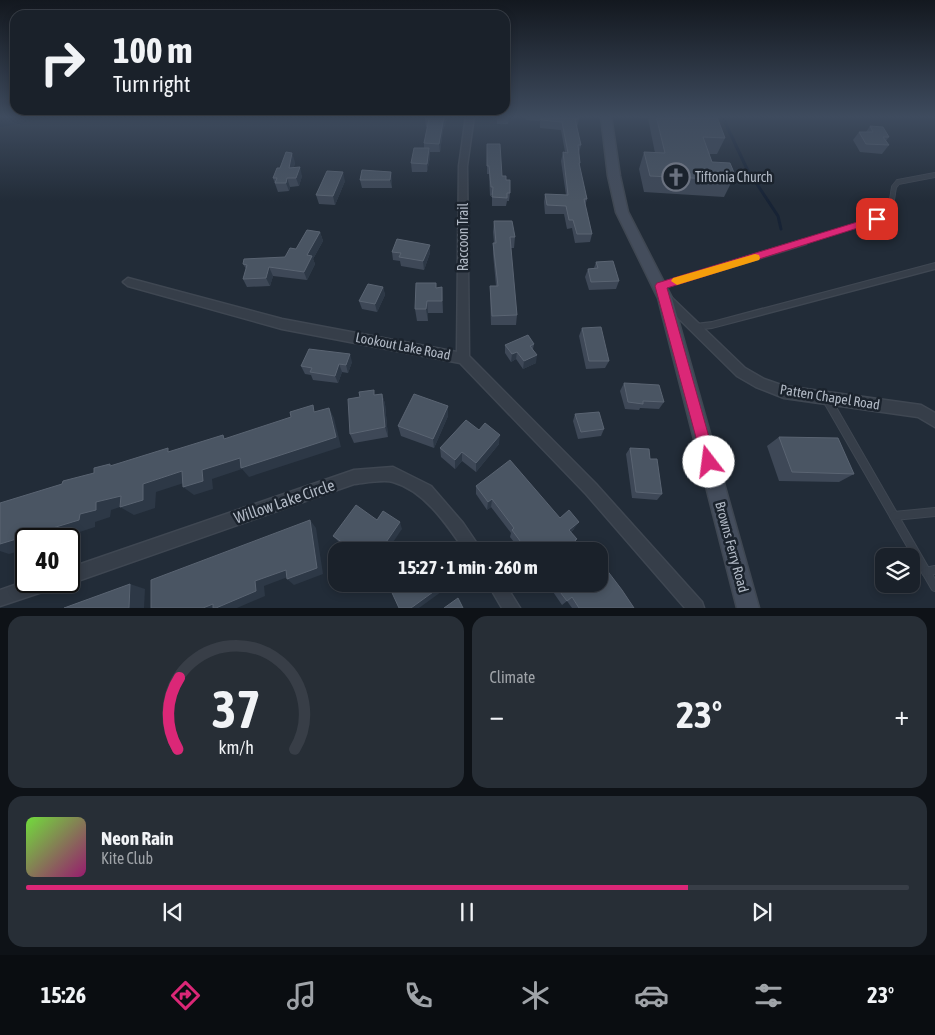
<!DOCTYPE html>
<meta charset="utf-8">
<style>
body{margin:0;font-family:"Asap Condensed",sans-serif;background:#272e36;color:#f1f3f6;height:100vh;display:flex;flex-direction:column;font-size:19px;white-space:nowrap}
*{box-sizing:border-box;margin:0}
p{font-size:16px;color:#9fa3a8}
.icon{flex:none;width:28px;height:28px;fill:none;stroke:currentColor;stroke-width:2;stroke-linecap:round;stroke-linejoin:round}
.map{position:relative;height:608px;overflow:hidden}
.sheet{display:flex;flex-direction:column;gap:8px;padding:8px;background:#0e1217;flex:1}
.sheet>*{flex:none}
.hud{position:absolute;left:10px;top:10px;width:500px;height:105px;border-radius:15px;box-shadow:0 2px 8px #0003,0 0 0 1px #383e47;background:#1a212a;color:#f1f3f6;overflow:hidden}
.controls{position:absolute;left:875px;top:548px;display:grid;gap:10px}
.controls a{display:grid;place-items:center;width:45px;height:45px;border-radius:10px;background:#1a212a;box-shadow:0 2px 8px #0003,0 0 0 1px #383e47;font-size:25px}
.speed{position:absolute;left:15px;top:528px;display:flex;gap:10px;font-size:25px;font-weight:700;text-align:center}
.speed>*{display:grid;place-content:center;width:65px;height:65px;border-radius:50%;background:#1a212a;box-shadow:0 2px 8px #0003,0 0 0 1px #383e47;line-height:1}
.speed .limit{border:2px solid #111;border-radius:8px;background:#fff;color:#111}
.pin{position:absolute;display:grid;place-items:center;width:42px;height:42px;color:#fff;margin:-21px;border-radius:10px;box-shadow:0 2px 8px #0006}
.me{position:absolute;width:55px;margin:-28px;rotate:345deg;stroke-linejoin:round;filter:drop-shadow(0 0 4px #0008)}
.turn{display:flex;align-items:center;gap:18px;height:105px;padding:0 20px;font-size:22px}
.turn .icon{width:65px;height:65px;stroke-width:2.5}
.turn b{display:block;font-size:35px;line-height:42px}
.big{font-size:38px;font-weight:700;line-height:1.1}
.sheet .tile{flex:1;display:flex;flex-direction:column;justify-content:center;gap:8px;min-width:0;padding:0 18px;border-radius:15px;background:#272e36}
.sheet .dial{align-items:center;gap:0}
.dial svg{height:130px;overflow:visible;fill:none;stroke:#383e47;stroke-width:7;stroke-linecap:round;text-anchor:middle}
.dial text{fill:#f1f3f6;stroke:none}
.song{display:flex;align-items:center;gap:15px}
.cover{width:60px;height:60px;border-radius:8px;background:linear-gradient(135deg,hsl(100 70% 55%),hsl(320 70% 35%))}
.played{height:5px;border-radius:2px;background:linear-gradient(90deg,#db2777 75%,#383e47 75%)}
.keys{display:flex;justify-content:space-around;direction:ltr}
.heat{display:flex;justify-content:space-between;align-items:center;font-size:28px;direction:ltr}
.sheet .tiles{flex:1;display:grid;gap:8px;grid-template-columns:1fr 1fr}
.tile:last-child{grid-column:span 2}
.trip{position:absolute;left:328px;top:542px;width:280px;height:50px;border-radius:15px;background:#1a212a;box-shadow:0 2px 8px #0003,0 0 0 1px #383e47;font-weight:700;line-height:50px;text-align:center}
.tab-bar{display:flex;height:80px;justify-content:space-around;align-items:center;background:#0a0d11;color:#9fa3a8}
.tab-bar .icon{width:35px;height:35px}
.tab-bar .active{color:#db2777}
.tab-bar b{font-size:22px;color:#f1f3f6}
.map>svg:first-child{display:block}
.water{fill:#172335}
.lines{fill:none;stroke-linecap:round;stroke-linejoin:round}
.stream{stroke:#172335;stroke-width:3}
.lane-far2-casing{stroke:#3f4752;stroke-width:6}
.lane-far1-casing{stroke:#3f4752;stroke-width:8}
.lane-casing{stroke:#3f4752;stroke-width:10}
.street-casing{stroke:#3f4752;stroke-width:3}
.secondary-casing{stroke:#3f4752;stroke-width:3}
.lane-far2{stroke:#363e49;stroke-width:4.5}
.lane-far1{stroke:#363e49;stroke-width:5.5}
.lane{stroke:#363e49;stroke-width:8}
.street{fill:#363e49;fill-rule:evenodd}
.secondary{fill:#444d5c;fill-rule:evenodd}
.wall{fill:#3e4857}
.shaded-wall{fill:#2d3846}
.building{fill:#4a5563;stroke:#5a6472}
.route{fill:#db2777;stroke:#8e194d}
.slow{fill:#f59e0b}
.labels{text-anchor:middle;stroke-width:5;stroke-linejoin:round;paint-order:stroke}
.poi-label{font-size:14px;fill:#b1b9c5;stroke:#1b232d;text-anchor:start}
.street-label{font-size:14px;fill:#b1b9c5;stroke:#1b232d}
.near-street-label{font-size:16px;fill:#b1b9c5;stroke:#1b232d}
</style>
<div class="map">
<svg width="935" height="608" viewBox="0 0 935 608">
<rect width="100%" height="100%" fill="#222c38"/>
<path class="water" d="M0,116H53L52,118L0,127Z"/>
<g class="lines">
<path class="stream" d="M722,116L747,169L778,216L781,229"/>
<g class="lane-far2-casing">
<path id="lane-far2" d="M799,243L877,219L891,206L894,187L898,182L935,175"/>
</g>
<g class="lane-far1-casing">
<g id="lane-far1">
<path d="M661,286L804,242"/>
<path d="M695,327L712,325L935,266"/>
<path d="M828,400L830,404"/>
</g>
</g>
<g class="lane-casing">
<g id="lane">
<path d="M829,403L935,587"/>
<path d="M894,516L935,512"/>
<path d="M926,572L935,570"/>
</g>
</g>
<g class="street-casing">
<g id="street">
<path d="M466,116H474L467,166L469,356L596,484L702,602L704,608H685L586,494L460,363L282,329L128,286L123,282L128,278L282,319L457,352L459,166Z"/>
<path d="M665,294L669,295L745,368L764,379L784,386L921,405L935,413V427L918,417L784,398L756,387L737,376L661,301L659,298L661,295Z"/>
<path d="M393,467L431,486L463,523L482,551H465C447,525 425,491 393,482C384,479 364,483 354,484L69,584L63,581H69V568L354,470Z"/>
<path d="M26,581H59L57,587L0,606V590Z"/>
<path d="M488,584H505L520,608H502Z"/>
</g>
</g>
<g class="secondary-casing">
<path id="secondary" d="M601,116H611L620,176L628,212L672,298L759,608H737L658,298L616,212L608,176Z"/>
</g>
<use href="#lane-far2" class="lane-far2"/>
<use href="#lane-far1" class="lane-far1"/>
<use href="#lane" class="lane"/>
<use href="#street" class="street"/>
<use href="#secondary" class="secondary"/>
</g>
<g class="wall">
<path d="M426,116H448L443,130L440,152H430V157L427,172H412L411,163L424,148V143L427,127H426L425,119Z"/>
<path d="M497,116H509L508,124H497Z"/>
<path d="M525,116H578L579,119L577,128L581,145L579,153L580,163L579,166L587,199L585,206L592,234L590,242L575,243L572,228L567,229L564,214H545L544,202L545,194L566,195L561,161L563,152H565L561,130L540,128V121L526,120Z"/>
<path d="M641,116H701L725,138L717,154H709L712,162L735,175L724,197L644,192L639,169L644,152L655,153L648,118H642Z"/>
<path d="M870,126L889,137L886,141L889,145L882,154L860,152L853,140L859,132H866Z"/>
<path d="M487,144L502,176L506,180L510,193L509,201H507L506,206H492V195L490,196L489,174H487Z"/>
<path d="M295,162L294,167L302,176L299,186L290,187L289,191L278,192L273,178L280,168Z"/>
<path d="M362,170L392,180V188H362L360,180Z"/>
<path d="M345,181L335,205L319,204L316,195Z"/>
<path d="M494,221L515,237L514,248H510L517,315L516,325H491L490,296V286H496L493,254V243H494L493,232Z"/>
<path d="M320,232L323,241L313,259L315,264L307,280L273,276L270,286L247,287L243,279L246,269L243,264L285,257Z"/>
<path d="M392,252L430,253L424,270L401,266L400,261L393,260Z"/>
<path d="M596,262L619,281L616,289L589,290L585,277L588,269L594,268Z"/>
<path d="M383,287L385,295L377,312L362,309L359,301Z"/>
<path d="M442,287L443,313H428V321H417L415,309L436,288Z"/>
<path d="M582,328L609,361L605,368L586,369L579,336Z"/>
<path d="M534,344L533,349L536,363L523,369L516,359L511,362L505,353V345Z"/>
<path d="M352,362L348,373L342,372L338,383L313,380L311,375L305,374L301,366Z"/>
<path d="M624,383L664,402L659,409L640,408L639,410L625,409L620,391Z"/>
<path d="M382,394L385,404L388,437L354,443L350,434L376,395Z"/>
<path d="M448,406V416L434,448L401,436L398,426Z"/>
<path d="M575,414L604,429L601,436L578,439L573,421Z"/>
<path d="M479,430L499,444L476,472L462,461L455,469L441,457L440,448Z"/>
<path d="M779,437L854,474L839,482L779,481L767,446Z"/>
<path d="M630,448L650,459L662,494L657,500L632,498L626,454Z"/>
<path d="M476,486L560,518L574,529L571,532L577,539L575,541L583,551H521L510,537L511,533L491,507L487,510L476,494Z"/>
<path d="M377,520L402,529L345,547L339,542L333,536Z"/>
<path d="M549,584H599L634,608H572L567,601L562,605L549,586Z"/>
</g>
<g class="shaded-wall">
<path d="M445,116H448L443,130L440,152L439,144L443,122Z"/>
<path d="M429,148L430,157L427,172V164Z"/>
<path d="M292,153L295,162L292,176L289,168Z"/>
<path d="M300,167L302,176L299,186L296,178Z"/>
<path d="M343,172L345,181L335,205L333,196Z"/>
<path d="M391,172L392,180V188L390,180Z"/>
<path d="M287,178L290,187L289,191L286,183Z"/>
<path d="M320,232L323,241L313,259L315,264L307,280L304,272L307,255Z"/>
<path d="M430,245V253L424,270L423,261Z"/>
<path d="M269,267L273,276L270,286L266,278Z"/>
<path d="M383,287L385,295L377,312L375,304Z"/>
<path d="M427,301L428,313V321L426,309Z"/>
<path d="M517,352L516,359L511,362L512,354Z"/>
<path d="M350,354L352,362L348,373L346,365Z"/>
<path d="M537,355L536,363L523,369L524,361Z"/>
<path d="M339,364L342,372L338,383L335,376Z"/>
<path d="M382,394L385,404L388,437L385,427Z"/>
<path d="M448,406V416L434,448L433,439Z"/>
<path d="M329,408L334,418L341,447L249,477L242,469L212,479L213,489L194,495L183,487L202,470Z"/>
<path d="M500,435L499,444L476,472V463Z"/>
<path d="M462,452V461L455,469V460Z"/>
<path d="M182,471L193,480L156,492L155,508L134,515L120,507L111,510L110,517L95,522V527L58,539H26V549L9,554L0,551V544L80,514L96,502L121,496L143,484Z"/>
<path d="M492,499L491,507L487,510L488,502Z"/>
<path d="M310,520L316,528L323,574L294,585L287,579Z"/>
<path d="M400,522L402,529L387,551H380Z"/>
<path d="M579,522L574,529L565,537L569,530Z"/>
<path d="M286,570L293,575L264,586L265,596L237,608H203L255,581Z"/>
<path d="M130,584L145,589L144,608H129Z"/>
<path d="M440,587L441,592L419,608H411Z"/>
</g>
<g class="building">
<path d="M426,116H445L443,122L439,144L424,143L429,119H425Z"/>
<path d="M541,116H578L579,119H575L581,145H578L580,163H579L587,199H584L592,234H577L573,220H569L566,206L547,205L545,194L568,195L563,152L568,153L562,122L541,120Z"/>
<path d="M656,116H701L717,117L725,138L703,137L712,162L730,163L735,175H730L732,180L650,176L644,152L665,153Z"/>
<path d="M870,126L883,127L889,137H883L889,145L866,144L859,132H873Z"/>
<path d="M487,144H500L502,176H506V180H510V193H507V198L492,197L493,187H491L489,166H487Z"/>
<path d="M414,148H429L427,164L411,163Z"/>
<path d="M286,152L292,153L289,168L300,167L296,178H287L286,183H275L277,178H273L277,168H280Z"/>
<path d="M362,170L391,172L390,180H360Z"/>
<path d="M327,171L343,172L333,196L316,195Z"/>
<path d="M494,221H512L515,237H510L517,315L492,316L490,286H498L493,243H496Z"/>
<path d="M307,230L320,232L307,255L312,256L304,272L269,267L266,278L243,279L247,265L243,264L244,259L285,257L290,248L296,249Z"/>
<path d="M397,239L430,245L423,261L399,257L401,253L392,252Z"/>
<path d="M613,261L619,281L591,282L588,269L598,268L596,262Z"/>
<path d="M416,283H436V288L442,287V301H427L426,309H415Z"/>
<path d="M368,284L383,287L375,304L359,301Z"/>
<path d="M601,327L609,361H589L582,328Z"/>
<path d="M528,335L534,344L530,346L537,355L524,361L517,352L512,354L505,345Z"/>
<path d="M309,349L350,354L346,365L339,364L335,376L310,372L312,368L301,366Z"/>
<path d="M624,383L659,385L664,402L643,401V404L628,402Z"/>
<path d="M374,390V395L382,394L385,427L350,434L348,399L360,397L359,392Z"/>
<path d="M414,394L448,406L433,439L398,426Z"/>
<path d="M313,405L314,412L329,408L336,437L241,468L240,458L202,470L203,481L183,487L182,471L143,484V500L120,507L121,496L96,502V510L80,514L79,520L0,544V503L62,484L63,481L94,473V468L110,464V466L168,448V452L223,435L224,439L291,417L290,412Z"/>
<path d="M599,412L604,429L581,432L575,414Z"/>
<path d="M466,420L479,430L485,423L500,435L476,463L462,452L455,460L440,448Z"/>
<path d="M779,437L838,438L854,474L792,472Z"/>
<path d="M630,448L649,449L650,459H657L662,494L636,492Z"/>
<path d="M510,460L560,518L569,510L579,522L569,530L577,539L575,540L583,551H532L529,547L526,549L512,530L514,528L492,499L488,502L476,486Z"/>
<path d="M356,505L377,520L383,511L400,522L380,551H342L346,545L333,536Z"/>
<path d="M310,520L317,568L287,579L286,570L255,581L256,591L216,608H213V604L203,608H151V580Z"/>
<path d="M423,544L427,551H413Z"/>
<path d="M603,565L622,590L634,608H579L572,597L567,601L554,584H599V568Z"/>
<path d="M130,584L129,608H64Z"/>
<path d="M388,584H438L440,587L411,608H399Z"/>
<path d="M458,598L463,608H444Z"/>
</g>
<linearGradient id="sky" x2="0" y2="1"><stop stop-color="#13181f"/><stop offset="0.58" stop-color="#3e4b5e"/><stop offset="1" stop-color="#3e4b5e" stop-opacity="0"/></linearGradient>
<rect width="935" height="201" fill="url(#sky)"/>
<path class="route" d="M877,216L880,217V221L667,288L716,462L714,467L709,469L704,467L655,286L657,283Z"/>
<path class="slow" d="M755,254L759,255L760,258L759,260L677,285L671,281L673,278Z"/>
<defs>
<g id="church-ring" transform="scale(1.4375)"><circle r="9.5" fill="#1b232d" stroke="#6b7280" stroke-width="1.5"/><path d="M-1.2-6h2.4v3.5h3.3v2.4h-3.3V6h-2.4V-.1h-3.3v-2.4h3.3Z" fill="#6b7280"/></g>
</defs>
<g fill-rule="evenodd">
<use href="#church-ring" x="676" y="177"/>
</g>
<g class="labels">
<g class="poi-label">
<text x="695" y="182">Tiftonia Church</text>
</g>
<g class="street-label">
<text transform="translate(463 237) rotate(-90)" y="5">Raccoon Trail</text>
<text transform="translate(403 346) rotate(11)" y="5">Lookout Lake Road</text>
<text transform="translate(830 397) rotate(9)" y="5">Patten Chapel Road</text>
<text transform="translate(732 547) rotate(75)" y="5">Browns Ferry Road</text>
</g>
<g class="near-street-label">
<text transform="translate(284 501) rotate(-19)" y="6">Willow Lake Circle</text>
</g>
</g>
</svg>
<div class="controls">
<a><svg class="icon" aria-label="layers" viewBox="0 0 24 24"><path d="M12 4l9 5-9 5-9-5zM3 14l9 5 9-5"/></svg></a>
</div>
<div class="speed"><div class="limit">40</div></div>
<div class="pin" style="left:877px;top:219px;background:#d93025"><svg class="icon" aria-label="arrive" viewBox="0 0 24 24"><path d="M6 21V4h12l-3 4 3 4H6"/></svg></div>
<svg class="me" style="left:709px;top:462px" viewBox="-20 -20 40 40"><circle r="19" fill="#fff"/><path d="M0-13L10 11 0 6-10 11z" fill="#db2777"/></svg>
<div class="trip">15:27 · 1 min · 260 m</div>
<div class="hud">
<div class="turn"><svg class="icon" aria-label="right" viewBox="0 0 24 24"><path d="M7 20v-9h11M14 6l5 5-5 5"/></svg><div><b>100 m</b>Turn right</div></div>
</div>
</div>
<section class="sheet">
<div class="tiles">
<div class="tile dial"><svg viewBox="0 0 100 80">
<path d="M14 69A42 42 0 1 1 86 69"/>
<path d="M14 69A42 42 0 0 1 15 25" stroke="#db2777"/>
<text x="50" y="56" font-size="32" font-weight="700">37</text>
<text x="50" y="72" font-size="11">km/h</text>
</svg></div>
<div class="tile"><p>Climate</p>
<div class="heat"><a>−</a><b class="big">23°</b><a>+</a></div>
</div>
<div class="tile">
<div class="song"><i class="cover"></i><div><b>Neon Rain</b><p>Kite Club</p></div></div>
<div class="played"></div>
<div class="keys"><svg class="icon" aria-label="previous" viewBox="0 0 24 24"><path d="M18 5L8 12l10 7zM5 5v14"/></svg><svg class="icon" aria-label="pause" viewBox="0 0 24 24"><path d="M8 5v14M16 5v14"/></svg><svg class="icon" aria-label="next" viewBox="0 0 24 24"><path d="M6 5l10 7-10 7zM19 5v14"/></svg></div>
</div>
</div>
</section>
<nav class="tab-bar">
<b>15:26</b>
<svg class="icon active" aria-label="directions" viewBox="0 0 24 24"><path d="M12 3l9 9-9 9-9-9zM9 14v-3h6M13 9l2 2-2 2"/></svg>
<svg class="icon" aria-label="music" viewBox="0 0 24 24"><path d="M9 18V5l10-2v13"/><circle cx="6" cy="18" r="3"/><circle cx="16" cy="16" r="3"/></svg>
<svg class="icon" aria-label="phone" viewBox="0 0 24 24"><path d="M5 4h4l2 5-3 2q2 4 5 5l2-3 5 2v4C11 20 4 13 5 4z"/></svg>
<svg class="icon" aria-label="climate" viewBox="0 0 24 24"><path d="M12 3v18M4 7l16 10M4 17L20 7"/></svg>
<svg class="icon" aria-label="car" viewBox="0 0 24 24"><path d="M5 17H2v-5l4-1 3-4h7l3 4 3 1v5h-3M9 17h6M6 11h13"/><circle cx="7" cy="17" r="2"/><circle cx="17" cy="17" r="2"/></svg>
<svg class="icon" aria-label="filters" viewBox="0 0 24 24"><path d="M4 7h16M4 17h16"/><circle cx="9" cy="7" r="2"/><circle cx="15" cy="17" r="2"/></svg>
<b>23°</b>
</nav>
